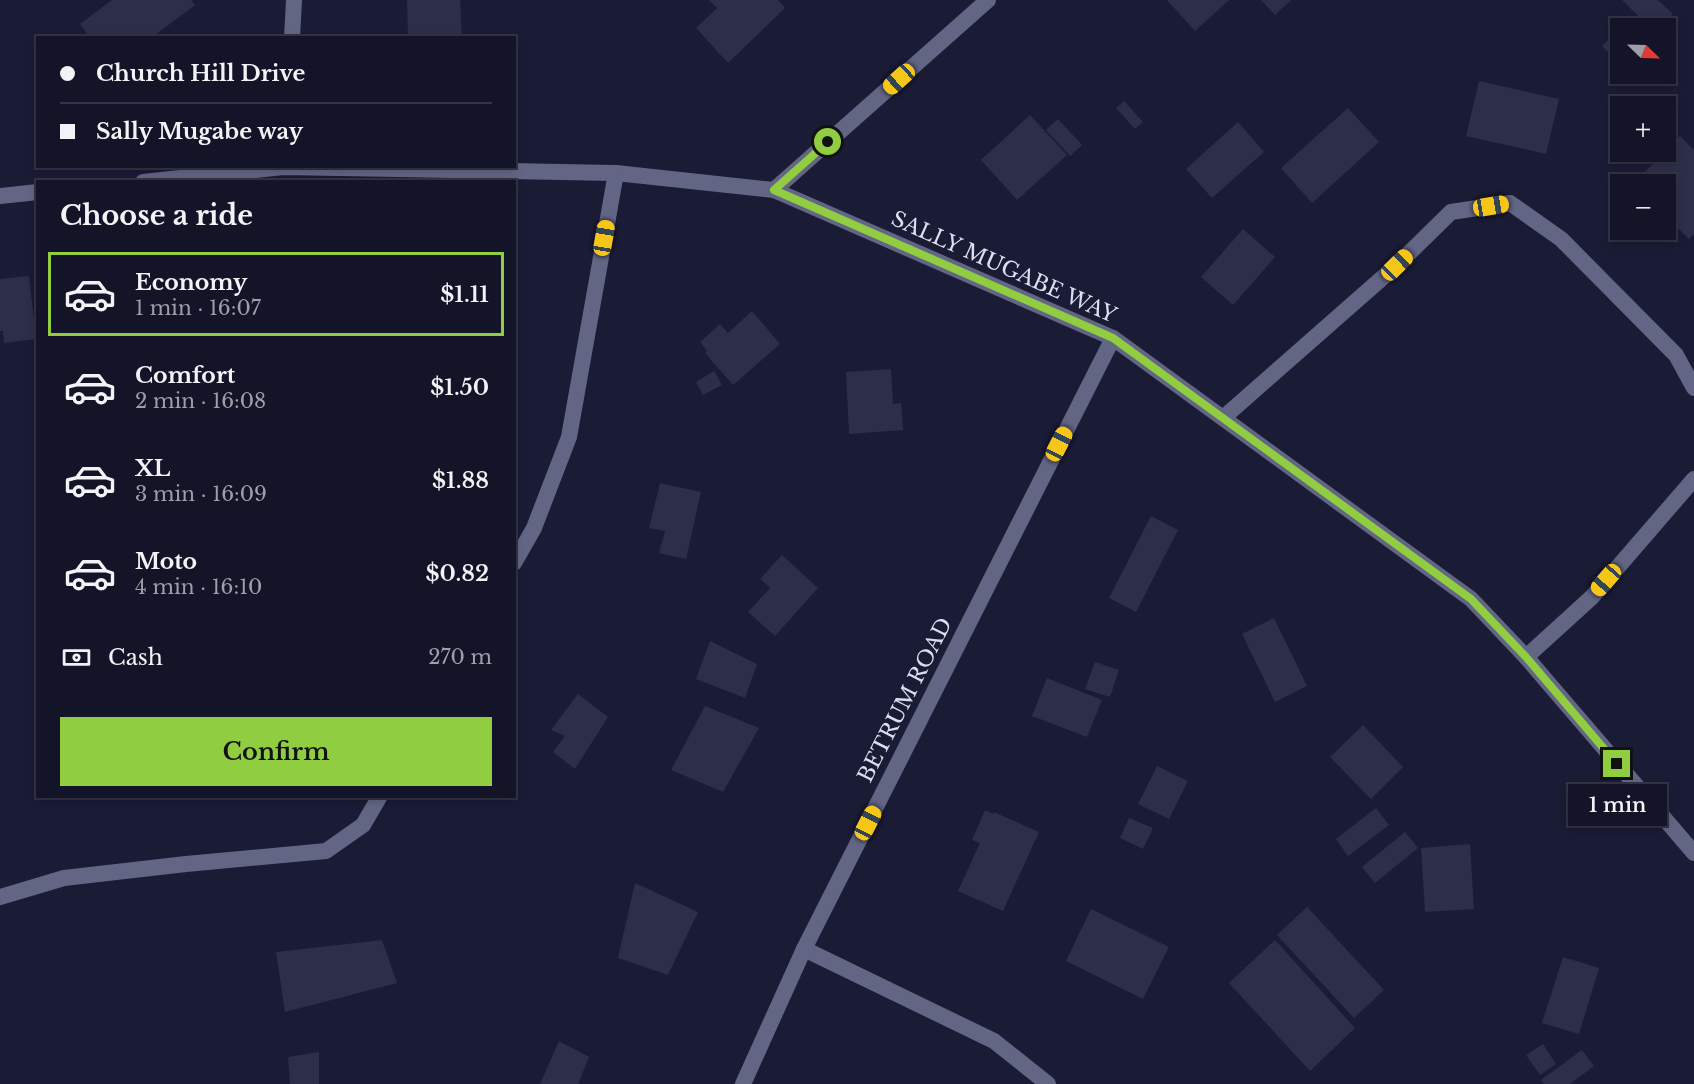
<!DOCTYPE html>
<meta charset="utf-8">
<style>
:root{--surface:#141428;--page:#212134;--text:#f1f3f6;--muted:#9d9ea8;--line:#333345;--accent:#90cd41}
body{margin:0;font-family:"Libre Baskerville",serif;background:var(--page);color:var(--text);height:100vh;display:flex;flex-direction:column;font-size:22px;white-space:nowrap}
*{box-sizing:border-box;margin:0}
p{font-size:20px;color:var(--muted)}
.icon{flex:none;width:33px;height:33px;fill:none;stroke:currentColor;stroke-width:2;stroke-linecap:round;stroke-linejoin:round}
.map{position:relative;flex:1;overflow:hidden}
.drawer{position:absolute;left:36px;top:180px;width:480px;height:618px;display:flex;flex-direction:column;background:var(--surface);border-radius:0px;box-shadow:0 3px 9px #0003,0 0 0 2px var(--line)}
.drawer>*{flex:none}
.banner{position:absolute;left:36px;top:36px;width:480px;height:132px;border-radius:0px;box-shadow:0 3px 9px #0003,0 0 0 2px var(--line);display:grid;align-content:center;height:132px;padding:0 24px;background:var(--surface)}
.needle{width:39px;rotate:113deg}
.buttons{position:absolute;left:1610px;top:18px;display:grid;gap:12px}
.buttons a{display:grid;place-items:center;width:66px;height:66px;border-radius:0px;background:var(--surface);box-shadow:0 3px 9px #0003,0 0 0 2px var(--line);font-size:30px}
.end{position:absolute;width:27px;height:27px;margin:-14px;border:8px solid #90cd41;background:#111;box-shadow:0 0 0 3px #111}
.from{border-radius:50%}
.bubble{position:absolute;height:42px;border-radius:0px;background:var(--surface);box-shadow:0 3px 9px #0003,0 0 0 2px var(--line);font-size:20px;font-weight:600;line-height:42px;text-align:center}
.car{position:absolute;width:18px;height:36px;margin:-18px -9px;border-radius:8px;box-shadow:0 0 4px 2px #0007;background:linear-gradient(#f5c518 24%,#345 0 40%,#f5c518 0 76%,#345 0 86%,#f5c518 0)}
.banner b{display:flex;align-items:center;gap:21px;height:57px;font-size:22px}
.banner b+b{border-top:2px solid var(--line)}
.banner i{width:15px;height:15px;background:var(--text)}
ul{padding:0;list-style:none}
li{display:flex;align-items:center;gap:18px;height:84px;margin:0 12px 9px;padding:0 12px;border:3px solid transparent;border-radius:0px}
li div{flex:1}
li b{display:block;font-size:22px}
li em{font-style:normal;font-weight:600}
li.on{border-color:var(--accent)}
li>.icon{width:54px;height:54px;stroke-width:1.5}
h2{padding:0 24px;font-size:27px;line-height:72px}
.pay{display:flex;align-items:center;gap:15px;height:66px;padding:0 24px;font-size:22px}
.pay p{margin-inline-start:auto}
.action{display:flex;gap:12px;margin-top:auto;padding:12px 24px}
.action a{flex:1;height:69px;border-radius:0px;background:var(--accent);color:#111;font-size:24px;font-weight:600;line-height:69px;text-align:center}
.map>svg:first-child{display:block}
.building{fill:#2d2f4a}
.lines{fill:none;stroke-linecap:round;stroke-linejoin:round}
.minor{stroke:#626584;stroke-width:16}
.route{stroke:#90cd41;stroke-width:8}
.labels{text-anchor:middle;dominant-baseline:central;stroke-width:4.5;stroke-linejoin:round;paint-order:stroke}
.street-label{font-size:21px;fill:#dcdef0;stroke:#1a1b35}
</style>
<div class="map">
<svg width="1694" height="1084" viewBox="0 0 1694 1084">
<rect width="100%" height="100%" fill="#1a1b35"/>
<g class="building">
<path d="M112,0H191L195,5L155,35L156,38H90L80,24Z"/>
<path d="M407,0H460L462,38H408Z"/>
<path d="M709,0H778L785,8L728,63L696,28L717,8Z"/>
<path d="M1167,0H1229L1195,31Z"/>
<path d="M1261,0H1291L1275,15Z"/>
<path d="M1622,0H1658L1673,14L1659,28H1651Z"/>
<path d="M1620,28V64L1602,46Z"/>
<path d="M1630,74H1650L1640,84Z"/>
<path d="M1479,81L1559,99L1546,154L1466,136Z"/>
<path d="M1124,101L1143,122L1135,129L1116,108Z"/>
<path d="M1348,108L1379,142L1312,203L1281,168Z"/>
<path d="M1030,115L1067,155L1017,200L981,160Z"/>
<path d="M1058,119L1082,145L1070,156L1046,130Z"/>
<path d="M1238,122L1264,152L1212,198L1186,169Z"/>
<path d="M1680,136L1694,150V234L1689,239L1665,215V184H1633Z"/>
<path d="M1243,229L1275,257L1233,305L1201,277Z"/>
<path d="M29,276L36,339L4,343L3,331H0V279Z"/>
<path d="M752,311L780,344L733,385L705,353L707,351L700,342L720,324L728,333Z"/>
<path d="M891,369L893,404L901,403L903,430L849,434L846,372Z"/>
<path d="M714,371L722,385L703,395L696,382Z"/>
<path d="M660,483L701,492L686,559L659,553L665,531L649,528Z"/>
<path d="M1151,516L1178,530L1136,612L1109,598Z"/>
<path d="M782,555L818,588L775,636L748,612L770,588L760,579Z"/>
<path d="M1274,618L1307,686L1275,702L1242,634Z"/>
<path d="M710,641L757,664L745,698L696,679Z"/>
<path d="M1095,662L1119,670L1110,697L1085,689Z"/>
<path d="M1047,678L1102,700L1087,737L1032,716Z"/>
<path d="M578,694L608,717L575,769L553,752L565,736L551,730Z"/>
<path d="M705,706L759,728L723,792L671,770Z"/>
<path d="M1363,725L1403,767L1371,799L1330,757Z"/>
<path d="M1157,766L1188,781L1169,819L1138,804Z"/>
<path d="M1376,808L1389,825L1348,856L1336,839Z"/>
<path d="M985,810L993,814L994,812L1039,832L1003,911L958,891L980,843L972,840Z"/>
<path d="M1129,818L1153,828L1143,849L1120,838Z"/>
<path d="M1405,832L1418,848L1375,883L1362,867Z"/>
<path d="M1470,844L1474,909L1425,912L1421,848Z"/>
<path d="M635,883L698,912L668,975L618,958Z"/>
<path d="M1307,907L1384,990L1354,1018L1277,935Z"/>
<path d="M1091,909L1169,947L1143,999L1066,961Z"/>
<path d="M382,940L397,983L285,1012L276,952Z"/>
<path d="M1275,940L1355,1028L1310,1071L1229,983Z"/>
<path d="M1563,957L1599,968L1579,1034L1542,1023Z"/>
<path d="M559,1041L589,1057L578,1084H540Z"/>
<path d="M1543,1044L1556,1064L1540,1075L1526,1055Z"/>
<path d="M1582,1050L1594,1066L1570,1084H1544L1541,1080Z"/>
<path d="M319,1052V1084H290L288,1057Z"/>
</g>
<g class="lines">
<g class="minor">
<path d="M292,38L294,0"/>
<path d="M143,182L283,167L616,173L774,190L1113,338L1471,599L1526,657L1694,853"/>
<path d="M774,190L988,0"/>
<path d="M0,196L38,192"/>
<path d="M1223,418L1397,265L1451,212L1510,203L1561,239L1676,355L1694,388"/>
<path d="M514,563L534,528L569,437L616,173"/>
<path d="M1526,657L1592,597L1694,479"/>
<path d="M0,897L64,878L186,864L326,851L363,825L380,796"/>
<path d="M804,949L994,1041L1048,1084"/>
<path d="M743,1084L804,949L1113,338"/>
</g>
</g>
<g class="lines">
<path class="route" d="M828,142L774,190L1113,338L1471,599L1526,657L1617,764"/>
</g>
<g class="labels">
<g class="street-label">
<text transform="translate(1004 267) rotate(24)">SALLY MUGABE WAY</text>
<text transform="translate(905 700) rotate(-63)">BETRUM ROAD</text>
</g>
</g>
</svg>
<div class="buttons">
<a><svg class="needle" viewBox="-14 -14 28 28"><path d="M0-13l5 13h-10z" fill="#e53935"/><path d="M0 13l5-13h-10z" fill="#9d9ea8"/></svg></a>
<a>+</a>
<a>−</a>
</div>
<i class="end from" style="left:828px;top:142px"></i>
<i class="end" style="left:1617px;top:764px"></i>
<div class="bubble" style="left:1568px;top:784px;width:99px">1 min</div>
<i class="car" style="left:899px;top:79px;rotate:228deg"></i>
<i class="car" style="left:1491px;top:206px;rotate:81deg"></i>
<i class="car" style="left:604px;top:238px;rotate:10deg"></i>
<i class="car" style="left:1397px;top:265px;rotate:46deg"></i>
<i class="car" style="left:1059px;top:444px;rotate:27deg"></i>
<i class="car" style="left:1606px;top:580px;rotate:221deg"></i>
<i class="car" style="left:868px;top:823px;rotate:27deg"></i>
<div class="banner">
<b><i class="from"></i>Church Hill Drive</b>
<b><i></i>Sally Mugabe way</b>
</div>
<section class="drawer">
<h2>Choose a ride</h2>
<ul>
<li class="on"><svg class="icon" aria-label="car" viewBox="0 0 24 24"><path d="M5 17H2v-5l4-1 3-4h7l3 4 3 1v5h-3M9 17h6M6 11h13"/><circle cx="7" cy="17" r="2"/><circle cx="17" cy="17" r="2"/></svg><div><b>Economy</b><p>1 min · 16:07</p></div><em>$1.11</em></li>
<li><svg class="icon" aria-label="car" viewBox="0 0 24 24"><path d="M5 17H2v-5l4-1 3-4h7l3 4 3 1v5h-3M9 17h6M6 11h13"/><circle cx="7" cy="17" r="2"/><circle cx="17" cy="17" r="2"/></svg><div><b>Comfort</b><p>2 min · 16:08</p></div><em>$1.50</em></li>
<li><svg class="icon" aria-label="car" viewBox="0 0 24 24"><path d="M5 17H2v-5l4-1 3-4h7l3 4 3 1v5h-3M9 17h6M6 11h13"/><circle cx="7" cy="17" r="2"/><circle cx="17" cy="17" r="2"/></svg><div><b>XL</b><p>3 min · 16:09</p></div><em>$1.88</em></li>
<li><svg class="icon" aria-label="car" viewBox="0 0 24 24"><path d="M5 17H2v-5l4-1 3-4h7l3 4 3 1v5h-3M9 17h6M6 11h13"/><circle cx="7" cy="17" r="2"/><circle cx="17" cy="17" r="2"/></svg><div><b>Moto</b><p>4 min · 16:10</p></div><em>$0.82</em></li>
</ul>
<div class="pay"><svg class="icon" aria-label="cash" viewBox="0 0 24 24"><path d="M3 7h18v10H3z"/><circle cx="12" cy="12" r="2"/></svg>Cash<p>270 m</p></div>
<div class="action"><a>Confirm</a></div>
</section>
</div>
